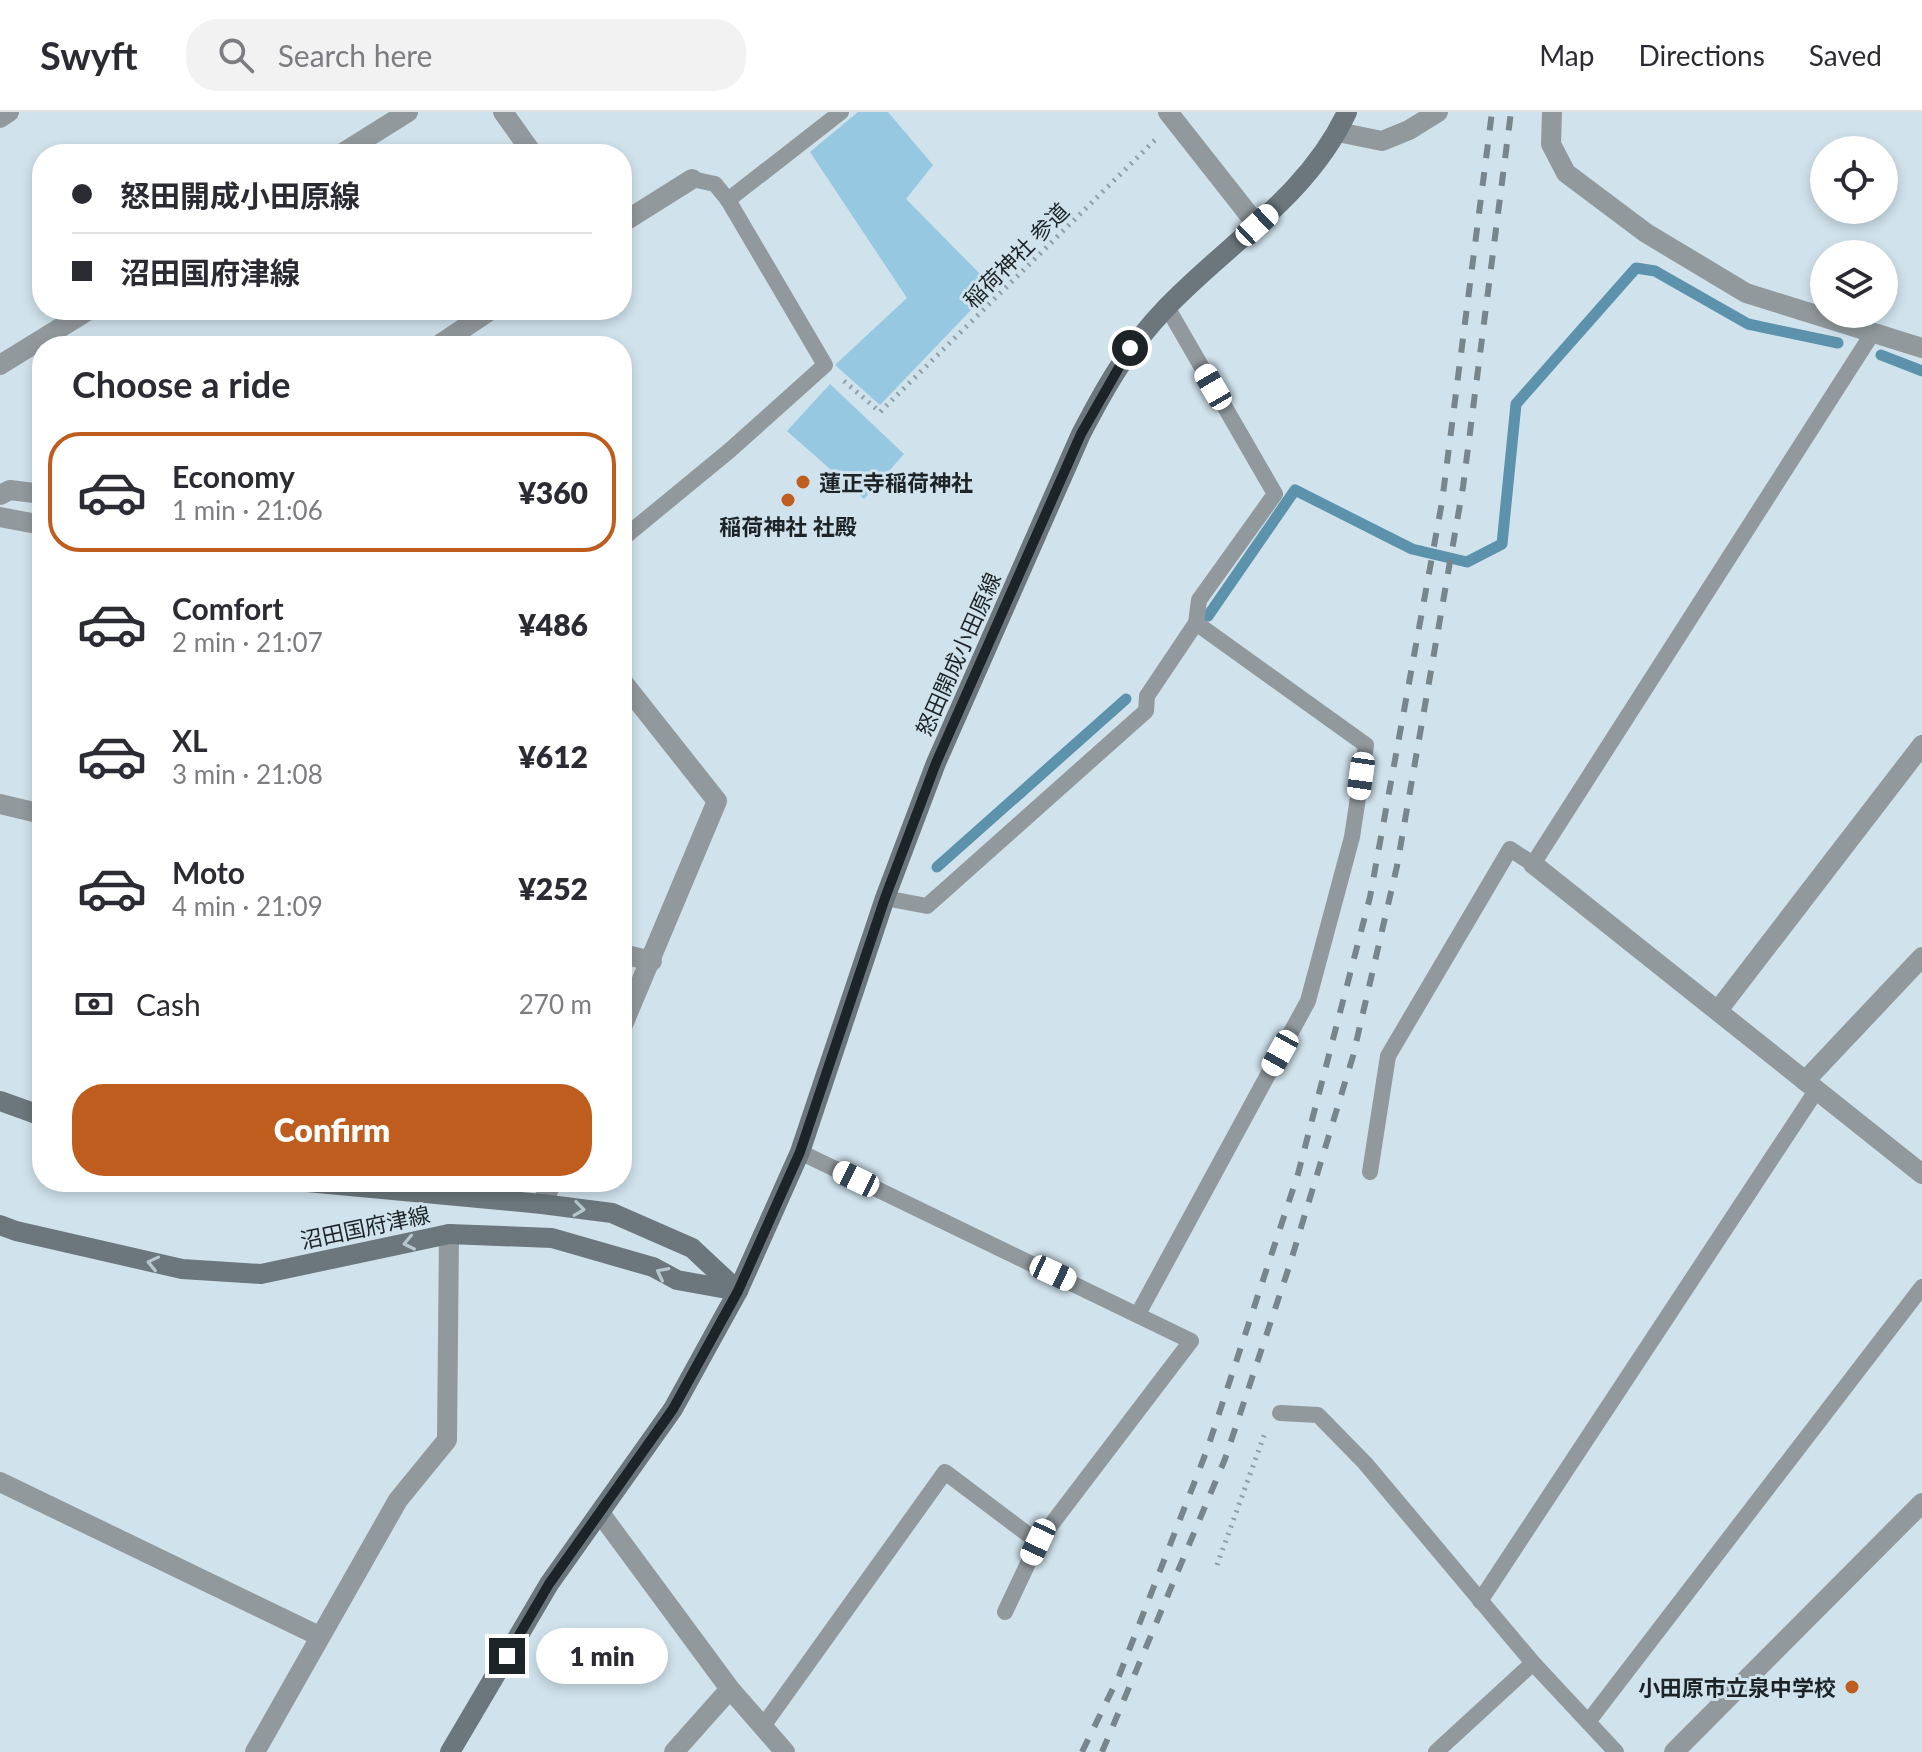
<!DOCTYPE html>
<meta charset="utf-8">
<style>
:root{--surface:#fff;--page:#f2f2f3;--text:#2b2b33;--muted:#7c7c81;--line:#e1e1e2;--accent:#be5d1d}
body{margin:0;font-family:Lato,"Noto Sans JP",sans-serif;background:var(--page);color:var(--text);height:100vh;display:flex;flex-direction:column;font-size:30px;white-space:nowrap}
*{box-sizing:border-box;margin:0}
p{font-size:26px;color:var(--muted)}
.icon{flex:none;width:44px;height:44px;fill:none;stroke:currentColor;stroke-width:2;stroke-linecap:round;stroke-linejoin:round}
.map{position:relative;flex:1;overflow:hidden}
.side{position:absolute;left:32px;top:224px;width:600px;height:856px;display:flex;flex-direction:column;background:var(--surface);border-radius:32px;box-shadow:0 4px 12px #0003}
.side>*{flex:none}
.top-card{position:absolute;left:32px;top:32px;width:600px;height:176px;border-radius:32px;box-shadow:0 4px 12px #0003;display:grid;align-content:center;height:176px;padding:0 40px;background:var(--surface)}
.tools{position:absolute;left:1810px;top:24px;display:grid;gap:16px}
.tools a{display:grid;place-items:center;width:88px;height:88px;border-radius:50%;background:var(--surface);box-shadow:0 4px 12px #0003;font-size:40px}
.end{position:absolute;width:36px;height:36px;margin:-18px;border:10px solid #1d2427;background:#fff;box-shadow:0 0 0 4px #fff}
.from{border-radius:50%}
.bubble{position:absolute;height:56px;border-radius:28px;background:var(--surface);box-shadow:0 4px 12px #0003;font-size:26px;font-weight:800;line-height:56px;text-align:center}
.car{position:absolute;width:24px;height:48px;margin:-24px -12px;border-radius:10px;box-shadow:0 0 6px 2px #0007;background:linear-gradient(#fff 24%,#345 0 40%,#fff 0 76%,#345 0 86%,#fff 0)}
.top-card b{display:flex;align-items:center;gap:28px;height:76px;font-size:30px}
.top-card b+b{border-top:2px solid var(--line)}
.top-card i{width:20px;height:20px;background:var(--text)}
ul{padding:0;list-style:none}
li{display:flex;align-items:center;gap:24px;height:120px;margin:0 16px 12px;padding:0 24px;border:4px solid transparent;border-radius:32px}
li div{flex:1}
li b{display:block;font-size:30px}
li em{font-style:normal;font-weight:800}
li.current{border-color:var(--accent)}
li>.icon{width:72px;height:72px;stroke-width:1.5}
h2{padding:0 40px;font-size:36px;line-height:96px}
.pay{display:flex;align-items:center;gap:20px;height:88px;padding:0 40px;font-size:30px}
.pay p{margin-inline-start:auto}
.button{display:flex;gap:16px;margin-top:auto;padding:16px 40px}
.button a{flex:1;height:92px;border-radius:32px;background:var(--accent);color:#fff;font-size:32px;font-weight:800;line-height:92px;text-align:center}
header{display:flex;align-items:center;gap:48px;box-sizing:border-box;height:112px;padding:0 40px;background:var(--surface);border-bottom:2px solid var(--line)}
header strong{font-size:38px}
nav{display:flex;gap:44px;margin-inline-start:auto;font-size:28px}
.search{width:560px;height:72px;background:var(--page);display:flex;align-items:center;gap:20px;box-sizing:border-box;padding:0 28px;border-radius:32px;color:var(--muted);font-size:30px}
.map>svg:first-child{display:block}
.green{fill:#96c8e1}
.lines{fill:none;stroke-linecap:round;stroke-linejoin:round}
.stream{stroke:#5c92ac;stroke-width:11}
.path{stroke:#909ea5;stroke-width:5;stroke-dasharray:2 6;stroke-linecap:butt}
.service{stroke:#91999d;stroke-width:16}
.minor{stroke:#91999d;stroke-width:20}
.tertiary{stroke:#91999d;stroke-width:20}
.secondary{stroke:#6b777c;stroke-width:20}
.rail{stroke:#78858b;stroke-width:6;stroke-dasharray:14 14;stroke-linecap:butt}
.oneway{stroke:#b7c7d0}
.route{stroke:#1d2427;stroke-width:10}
.poi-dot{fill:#be5d1d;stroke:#d0e2ec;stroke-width:3}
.labels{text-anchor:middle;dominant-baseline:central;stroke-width:6;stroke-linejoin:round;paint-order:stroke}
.street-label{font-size:22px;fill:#1d2427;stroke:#d0e2ec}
.poi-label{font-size:22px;font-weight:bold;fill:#1d2427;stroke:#d0e2ec;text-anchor:start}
</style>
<header>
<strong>Swyft</strong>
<div class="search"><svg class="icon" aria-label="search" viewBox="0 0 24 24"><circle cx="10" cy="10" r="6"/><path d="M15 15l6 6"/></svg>Search here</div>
<nav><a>Map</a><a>Directions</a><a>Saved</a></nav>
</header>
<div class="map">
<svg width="1922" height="1640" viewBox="0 0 1922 1640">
<rect width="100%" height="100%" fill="#d0e2ec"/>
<g class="green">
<path d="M858,0H888L933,53L906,87L993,175L880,293L835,253L907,186L810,40Z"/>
<path d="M830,272L904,342L864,387L787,319Z"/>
</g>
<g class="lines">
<g class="stream">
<path d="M1881,243L1922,259"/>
<path d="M1208,504L1295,378L1412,437L1467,450L1502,432L1516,292L1636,156L1655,159L1748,212L1838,231"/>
<path d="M937,755L1126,587"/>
</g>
<g class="path">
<path d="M844,269L880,300L1157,26"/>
<path d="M1217,1453L1265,1321"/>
</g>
<g class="service">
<path d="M728,88L841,0"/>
<path d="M622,427L729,339L825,253L728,88L715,72L692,67"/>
<path d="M885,786L927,794L1146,599L1147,584L1196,511L1199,488L1275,382L1167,195"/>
<path d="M800,1040L1191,1229L1038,1430L1005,1500"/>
<path d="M1370,1060L1388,944L1510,737L1533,752L1872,222"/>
<path d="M1138,1202L1308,889L1352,725L1366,633L1196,511"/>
<path d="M1280,1301L1318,1303L1365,1351L1533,1551L1616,1640"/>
<path d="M1480,1489L1816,979"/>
<path d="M1588,1610L1922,1175"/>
<path d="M763,1614L945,1360L1038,1430"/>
<path d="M1436,1640L1533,1551"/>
</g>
<g class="minor">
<path d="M503,0L533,42"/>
<path d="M1168,0L1257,113"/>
<path d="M1552,0L1551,32L1566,61L1646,121L1746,181L1922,236"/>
<path d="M0,6L9,0"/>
<path d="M1338,20L1382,29L1409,18L1438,0"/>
<path d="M341,42L408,0"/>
<path d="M622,111L692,67"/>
<path d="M437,234L491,198"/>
<path d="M0,253L89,198"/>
<path d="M0,383L10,378L42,382"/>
<path d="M0,405L42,413"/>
<path d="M622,569L717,689L622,915"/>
<path d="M0,692L42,702"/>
<path d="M1533,752L1922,1062"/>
<path d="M622,842L652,849"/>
<path d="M1719,897L1922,633"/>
<path d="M1805,969L1922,845"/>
<path d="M542,1092L552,1070"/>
<path d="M0,1370L319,1524"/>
<path d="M600,1401L730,1577L785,1640"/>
<path d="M255,1640L398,1388L447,1328L449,1122"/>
<path d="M674,1640L730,1577"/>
</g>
<path class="tertiary" d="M1674,1640L1922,1391"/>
<g class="secondary">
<path d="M0,989L42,1004"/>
<path d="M307,1070L542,1092L612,1101L692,1136L738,1179"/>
<path d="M0,1113L16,1119L182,1157L261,1162L449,1122L552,1126L653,1155L677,1168L738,1179"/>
<path d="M450,1640L549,1472L673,1297L738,1179L800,1040L885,786L936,651L1081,322C1107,272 1127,237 1166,196C1228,131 1308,84 1347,0"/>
</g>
<g class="rail">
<path d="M1082,1640L1119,1564L1207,1338L1298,1062L1370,785L1442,390L1492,0"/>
<path d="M1102,1640L1225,1347L1289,1155L1353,944L1397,754L1463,375L1511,0"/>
</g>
</g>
<defs><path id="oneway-chevron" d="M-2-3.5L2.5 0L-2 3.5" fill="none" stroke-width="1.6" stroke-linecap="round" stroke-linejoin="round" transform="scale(2)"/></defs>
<g class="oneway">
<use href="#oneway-chevron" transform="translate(579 1097) rotate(8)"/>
<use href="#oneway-chevron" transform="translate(409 1131) rotate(168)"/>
<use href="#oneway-chevron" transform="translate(153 1151) rotate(-167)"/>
<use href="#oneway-chevron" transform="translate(662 1161) rotate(-153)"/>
</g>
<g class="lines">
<path class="route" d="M507,1544L549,1472L673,1297L738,1179L800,1040L885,786L936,651L1081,322L1130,236"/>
</g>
<g class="poi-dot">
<circle cx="803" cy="370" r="8"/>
<circle cx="788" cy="388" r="8"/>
<circle cx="1852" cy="1575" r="8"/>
</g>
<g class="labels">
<g class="street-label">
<text transform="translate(1016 143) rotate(-45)">稲荷神社 参道</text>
<text transform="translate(958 542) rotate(-66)">怒田開成小田原線</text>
<text transform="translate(365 1115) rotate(-12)">沼田国府津線</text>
</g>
<g class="poi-label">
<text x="819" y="370">蓮正寺稲荷神社</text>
<text x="788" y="414" text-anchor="middle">稲荷神社 社殿</text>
<text x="1836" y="1575" text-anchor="end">小田原市立泉中学校</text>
</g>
</g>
</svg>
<div class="tools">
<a><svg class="icon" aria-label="locate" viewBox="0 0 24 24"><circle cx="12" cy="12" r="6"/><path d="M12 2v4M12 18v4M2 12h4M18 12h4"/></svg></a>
<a><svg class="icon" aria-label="layers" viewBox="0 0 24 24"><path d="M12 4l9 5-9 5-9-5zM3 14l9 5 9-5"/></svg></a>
</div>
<i class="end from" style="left:1130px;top:236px"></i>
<i class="end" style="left:507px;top:1544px"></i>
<div class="bubble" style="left:536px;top:1516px;width:132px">1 min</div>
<i class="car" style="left:1257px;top:113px;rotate:47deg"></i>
<i class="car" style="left:1213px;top:275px;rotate:330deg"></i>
<i class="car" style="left:1361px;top:664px;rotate:188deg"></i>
<i class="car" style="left:1280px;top:941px;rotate:209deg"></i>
<i class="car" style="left:856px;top:1067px;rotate:296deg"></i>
<i class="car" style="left:1053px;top:1161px;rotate:115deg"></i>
<i class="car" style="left:1038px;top:1430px;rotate:205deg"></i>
<div class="top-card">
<b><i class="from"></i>怒田開成小田原線</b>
<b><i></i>沼田国府津線</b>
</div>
<section class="side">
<h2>Choose a ride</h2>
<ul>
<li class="current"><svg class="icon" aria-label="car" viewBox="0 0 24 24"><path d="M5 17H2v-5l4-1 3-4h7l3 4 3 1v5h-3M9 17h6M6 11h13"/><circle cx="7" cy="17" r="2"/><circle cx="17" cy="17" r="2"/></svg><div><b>Economy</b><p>1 min · 21:06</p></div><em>¥360</em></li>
<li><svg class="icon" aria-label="car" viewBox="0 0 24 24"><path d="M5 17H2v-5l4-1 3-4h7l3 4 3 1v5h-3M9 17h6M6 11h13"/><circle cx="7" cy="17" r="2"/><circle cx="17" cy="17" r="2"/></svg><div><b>Comfort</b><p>2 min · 21:07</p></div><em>¥486</em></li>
<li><svg class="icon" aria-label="car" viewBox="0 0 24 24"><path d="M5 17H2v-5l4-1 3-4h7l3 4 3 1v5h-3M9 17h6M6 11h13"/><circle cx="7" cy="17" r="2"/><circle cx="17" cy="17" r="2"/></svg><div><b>XL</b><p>3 min · 21:08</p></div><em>¥612</em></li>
<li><svg class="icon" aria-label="car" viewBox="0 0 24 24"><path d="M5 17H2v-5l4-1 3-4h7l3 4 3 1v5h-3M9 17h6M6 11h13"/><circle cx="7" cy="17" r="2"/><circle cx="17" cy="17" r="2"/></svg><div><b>Moto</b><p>4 min · 21:09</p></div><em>¥252</em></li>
</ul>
<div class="pay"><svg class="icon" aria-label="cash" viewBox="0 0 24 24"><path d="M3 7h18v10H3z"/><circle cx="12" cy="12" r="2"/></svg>Cash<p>270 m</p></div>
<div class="button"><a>Confirm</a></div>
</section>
</div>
